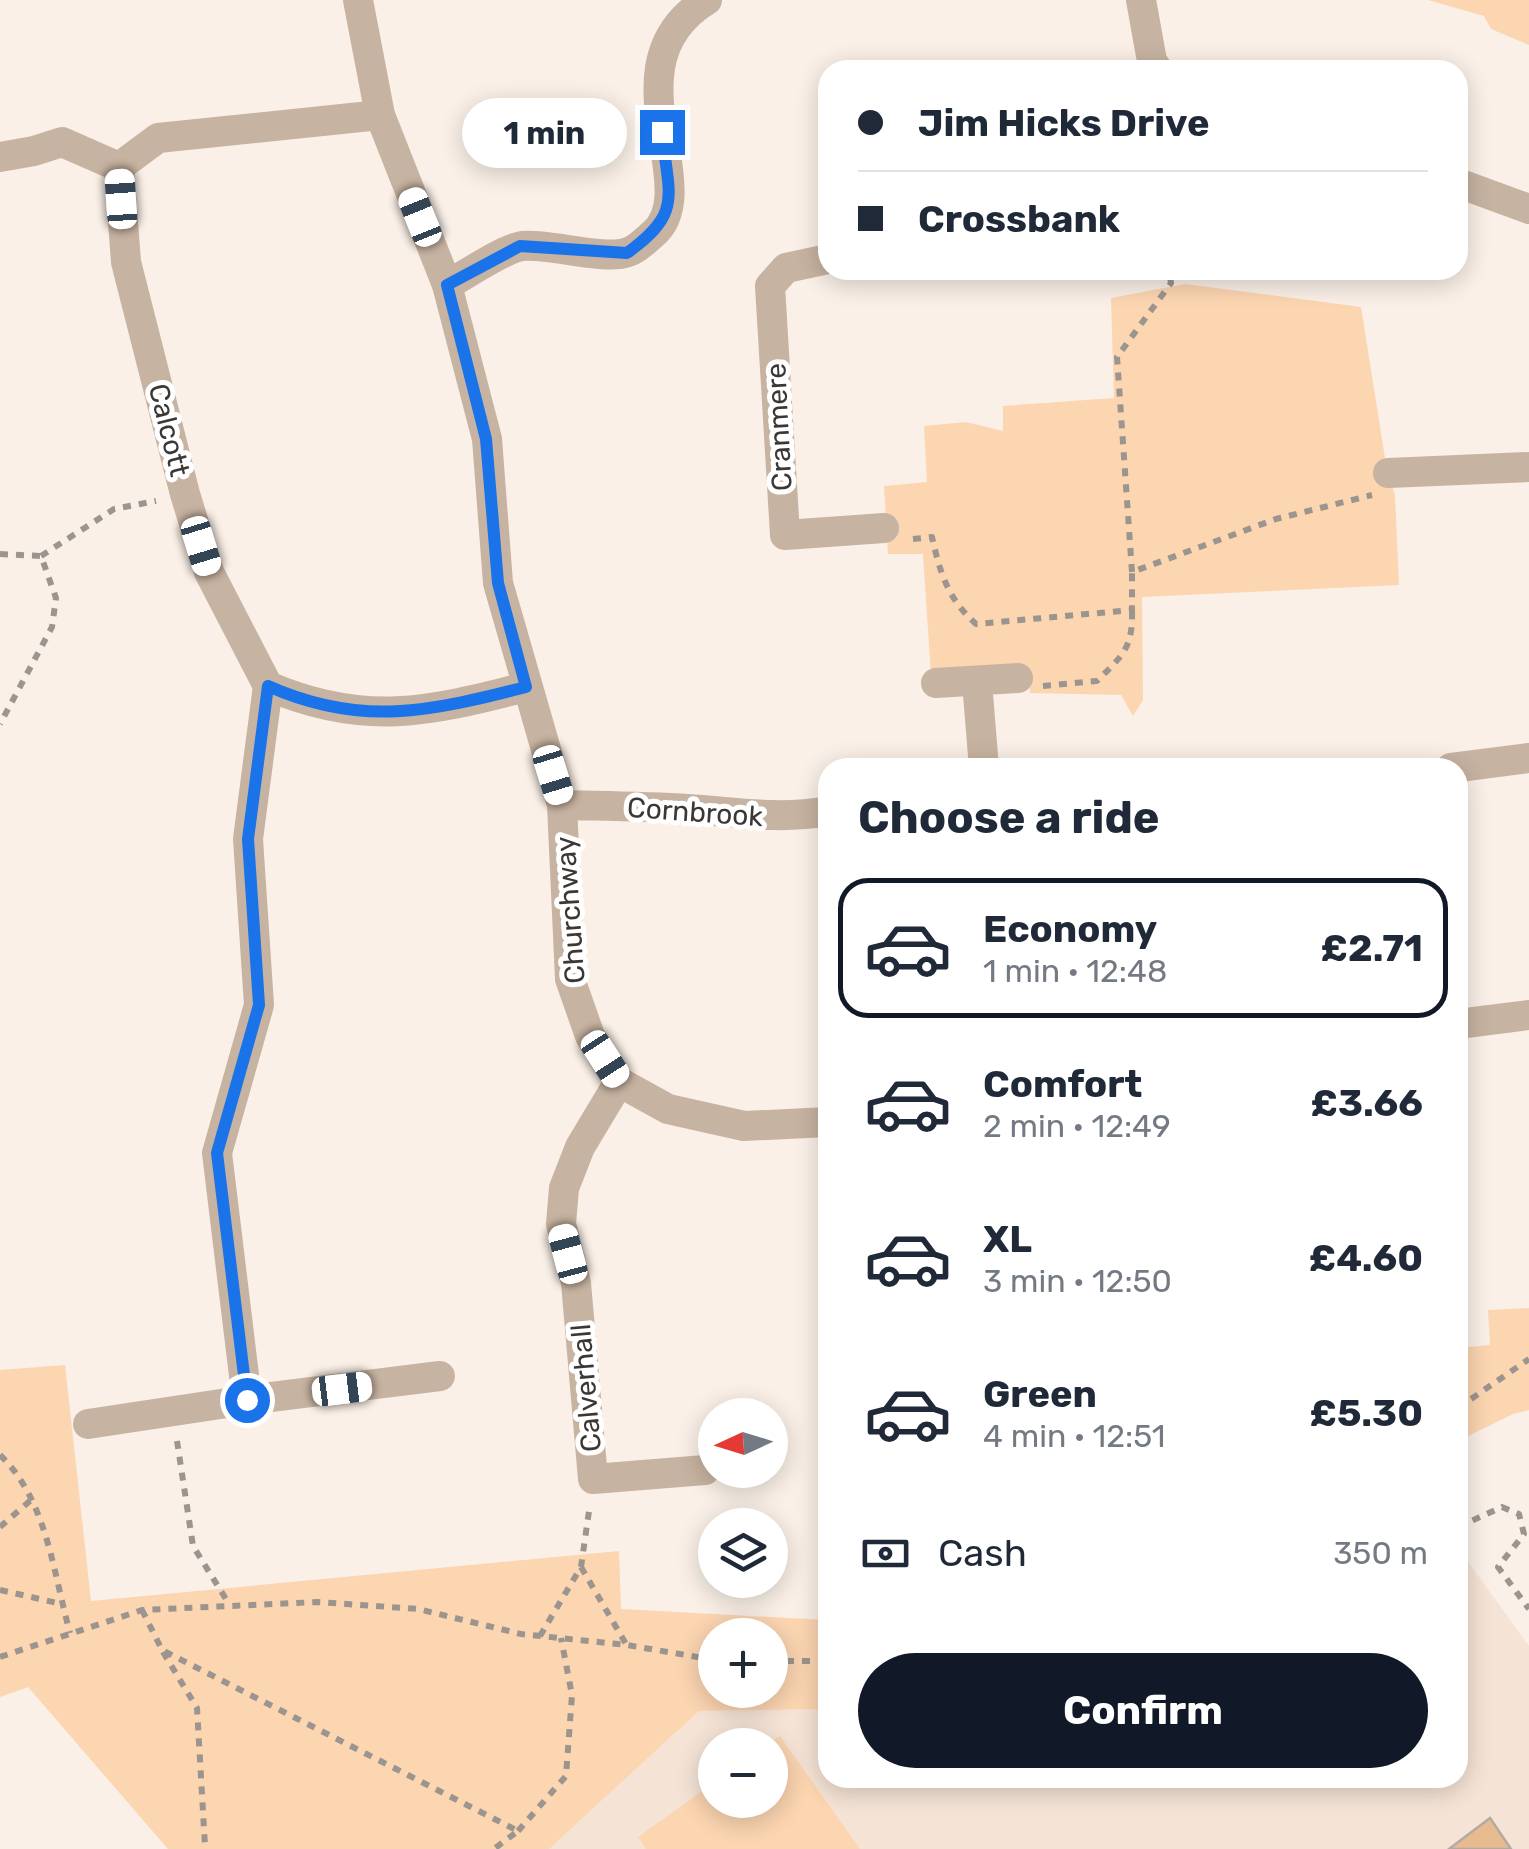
<!DOCTYPE html>
<meta charset="utf-8">
<style>
:root{--surface:#fff;--page:#f6f6f7;--text:#1f2937;--muted:#747a83;--line:#e0e1e3;--accent:#111827}
body{margin:0;font-family:Rubik,sans-serif;background:var(--page);color:var(--text);height:100vh;display:flex;flex-direction:column;font-size:38px;white-space:nowrap}
*{box-sizing:border-box;margin:0}
p{font-size:32px;color:var(--muted)}
.icon{flex:none;width:55px;height:55px;fill:none;stroke:currentColor;stroke-width:2;stroke-linecap:round;stroke-linejoin:round}
.map{position:relative;flex:1;overflow:hidden}
.details{position:absolute;left:818px;top:758px;width:650px;height:1030px;display:flex;flex-direction:column;background:var(--surface);border-radius:30px;box-shadow:0 5px 25px #0003}
.details>*{flex:none}
.guide{position:absolute;left:818px;top:60px;width:650px;height:220px;border-radius:30px;box-shadow:0 5px 25px #0003;display:grid;align-content:center;height:220px;padding:0 40px;background:var(--surface)}
.needle{width:65px;rotate:266deg}
.fabs{position:absolute;left:698px;top:1398px;display:grid;gap:20px}
.fabs a{display:grid;place-items:center;width:90px;height:90px;border-radius:50%;background:var(--surface);box-shadow:0 5px 25px #0003;font-size:50px}
.end{position:absolute;width:45px;height:45px;margin:-22px;border:12px solid #1a73e8;background:#fff;box-shadow:0 0 0 5px #fff}
.from{border-radius:50%}
.bubble{position:absolute;height:70px;border-radius:35px;background:var(--surface);box-shadow:0 5px 25px #0003;font-size:32px;font-weight:700;line-height:70px;text-align:center}
.car{position:absolute;width:30px;height:60px;margin:-30px -15px;border-radius:12px;box-shadow:0 0 8px 2px #0007;background:linear-gradient(#fff 24%,#345 0 40%,#fff 0 76%,#345 0 86%,#fff 0)}
.guide b{display:flex;align-items:center;gap:35px;height:95px;font-size:38px}
.guide b+b{border-top:2px solid var(--line)}
.guide i{width:25px;height:25px;background:var(--text)}
ul{padding:0;list-style:none}
li{display:flex;align-items:center;gap:30px;height:140px;margin:0 20px 15px;padding:0 20px;border:5px solid transparent;border-radius:30px}
li div{flex:1}
li b{display:block;font-size:38px}
li em{font-style:normal;font-weight:700}
li.on{border-color:var(--accent)}
li>.icon{width:90px;height:90px;stroke-width:1.5}
h2{padding:0 40px;font-size:45px;line-height:120px}
.pay{display:flex;align-items:center;gap:25px;height:110px;padding:0 40px;font-size:38px}
.pay p{margin-inline-start:auto}
.action{display:flex;gap:20px;margin-top:auto;padding:20px 40px}
.action a{flex:1;height:115px;border-radius:60px;background:var(--accent);color:#fff;font-size:40px;font-weight:700;line-height:115px;text-align:center}
.map>svg:first-child{display:block}
.built{fill:#f5e4d6;fill-rule:evenodd}
.green{fill:#fcd5b1;fill-rule:evenodd}
.building{fill:#e7ba90;stroke:#b3aaa1;stroke-width:2.5}
.lines{fill:none;stroke-linecap:round;stroke-linejoin:round}
.path{stroke:#9c958f;stroke-width:6;stroke-dasharray:8 8;stroke-linecap:butt}
.minor{stroke:#c7b3a1;stroke-width:30}
.route{stroke:#1a73e8;stroke-width:12}
.labels{text-anchor:middle;dominant-baseline:central;stroke-width:10;stroke-linejoin:round;paint-order:stroke}
.street-label{font-size:28px;fill:#3b3734;stroke:#fff}
</style>
<div class="map">
<svg width="1529" height="1849" viewBox="0 0 1529 1849">
<rect width="100%" height="100%" fill="#faf0e7"/>
<path class="built" d="M1458,1548L1529,1646V1849H549L699,1711L827,1709L828,1778H1458ZM715,1745H770V1800H715Z"/>
<g class="green">
<path d="M1428,0H1529V45L1491,29L1484,16Z"/>
<path d="M1185,284L1361,307L1385,458L1395,496L1399,585L1142,597L1143,700L1133,716L1121,695L1030,693L1029,672L931,675L923,554H888L884,486L927,482L924,426L966,422L1003,431V406L1114,398L1111,298Z"/>
<path d="M1529,1308V1410L1513,1414L1458,1441V1348L1490,1345L1488,1310Z"/>
<path d="M65,1365L91,1601L619,1551L621,1609L827,1620V1709L699,1711L549,1849H168L28,1687L0,1697V1370ZM770,1635V1690H715V1635Z"/>
<path d="M780,1736L860,1849H646L638,1837L715,1782V1800H770L767,1745Z"/>
</g>
<path class="building" d="M1490,1818L1511,1849H1449Z"/>
<g class="lines">
<g class="path">
<path d="M913,539L932,537C940,573 948,599 976,624L1132,610V572L1276,519L1372,495"/>
<path d="M0,554L41,556L56,598L52,627L0,724"/>
<path d="M41,556L114,509L156,501"/>
<path d="M1132,572L1117,357L1171,283L1169,270"/>
<path d="M1043,686L1097,681C1123,655 1133,648 1132,610"/>
<path d="M1458,1408L1529,1359"/>
<path d="M177,1441L193,1546L229,1604"/>
<path d="M0,1455C47,1500 53,1572 70,1633"/>
<path d="M0,1527L32,1499"/>
<path d="M1458,1527L1502,1507L1519,1514L1524,1534L1498,1567L1529,1609"/>
<path d="M581,1567L626,1644"/>
<path d="M0,1590L62,1604"/>
<path d="M142,1610L162,1650L518,1831L494,1849"/>
<path d="M540,1636L581,1567L590,1504"/>
<path d="M163,1652L197,1708L205,1846L202,1849"/>
<path d="M0,1657L142,1610L318,1602L418,1609L521,1634L627,1645L715,1660"/>
<path d="M770,1661H828"/>
<path d="M518,1831L566,1776L572,1695L561,1638"/>
</g>
<g class="minor">
<path d="M358,0L380,115L447,285L487,439L498,583L562,805L570,979L590,1036L619,1082L668,1109L744,1126L828,1122"/>
<path d="M1141,0L1152,61L1158,70"/>
<path d="M380,115L158,138L119,167L126,262L185,494L209,572L268,686C364,727 429,712 526,687"/>
<path d="M0,157L34,151L62,142L119,167"/>
<path d="M1458,183L1529,209"/>
<path d="M828,259L786,268L770,286L785,535L884,528"/>
<path d="M447,285C466,275 503,249 522,246C549,243 605,261 628,252C636,250 646,240 653,234C707,188 603,64 707,0"/>
<path d="M1388,473L1529,467"/>
<path d="M977,682L984,768"/>
<path d="M936,683L1018,678"/>
<path d="M1451,768L1529,758"/>
<path d="M562,805C604,806 646,806 688,809C736,812 779,820 828,811"/>
<path d="M1458,1024L1529,1015"/>
<path d="M619,1082L580,1147L564,1188L561,1224L576,1283L593,1479L705,1470"/>
<path d="M247,1400L440,1376"/>
<path d="M88,1424L247,1400L217,1153L259,1005L248,839L268,686"/>
</g>
</g>
<g class="lines">
<path class="route" d="M247,1400L217,1153L259,1005L248,839L268,686C362,728 431,711 526,687L498,583L486,439L447,285L520,246L627,253C684,212 668,196 662,132"/>
</g>
<g class="labels">
<g class="street-label">
<text transform="translate(779 427) rotate(-93)">Cranmere</text>
<text transform="translate(169 430) rotate(76)">Calcott</text>
<text transform="translate(695 812) rotate(4)">Cornbrook</text>
<text transform="translate(570 910) rotate(-94)">Churchway</text>
<text transform="translate(586 1388) rotate(-95)">Calverhall</text>
</g>
</g>
</svg>
<div class="fabs">
<a><svg class="needle" viewBox="-14 -14 28 28"><path d="M0-13l5 13h-10z" fill="#e53935"/><path d="M0 13l5-13h-10z" fill="#747a83"/></svg></a>
<a><svg class="icon" aria-label="layers" viewBox="0 0 24 24"><path d="M12 4l9 5-9 5-9-5zM3 14l9 5 9-5"/></svg></a>
<a>+</a>
<a>−</a>
</div>
<i class="end from" style="left:247px;top:1400px"></i>
<i class="end" style="left:662px;top:132px"></i>
<div class="bubble" style="left:462px;top:98px;width:165px">1 min</div>
<i class="car" style="left:121px;top:199px;rotate:356deg"></i>
<i class="car" style="left:420px;top:217px;rotate:338deg"></i>
<i class="car" style="left:201px;top:546px;rotate:163deg"></i>
<i class="car" style="left:553px;top:775px;rotate:163deg"></i>
<i class="car" style="left:605px;top:1059px;rotate:147deg"></i>
<i class="car" style="left:568px;top:1254px;rotate:345deg"></i>
<i class="car" style="left:342px;top:1389px;rotate:83deg"></i>
<div class="guide">
<b><i class="from"></i>Jim Hicks Drive</b>
<b><i></i>Crossbank</b>
</div>
<section class="details">
<h2>Choose a ride</h2>
<ul>
<li class="on"><svg class="icon" aria-label="car" viewBox="0 0 24 24"><path d="M5 17H2v-5l4-1 3-4h7l3 4 3 1v5h-3M9 17h6M6 11h13"/><circle cx="7" cy="17" r="2"/><circle cx="17" cy="17" r="2"/></svg><div><b>Economy</b><p>1 min · 12:48</p></div><em>£2.71</em></li>
<li><svg class="icon" aria-label="car" viewBox="0 0 24 24"><path d="M5 17H2v-5l4-1 3-4h7l3 4 3 1v5h-3M9 17h6M6 11h13"/><circle cx="7" cy="17" r="2"/><circle cx="17" cy="17" r="2"/></svg><div><b>Comfort</b><p>2 min · 12:49</p></div><em>£3.66</em></li>
<li><svg class="icon" aria-label="car" viewBox="0 0 24 24"><path d="M5 17H2v-5l4-1 3-4h7l3 4 3 1v5h-3M9 17h6M6 11h13"/><circle cx="7" cy="17" r="2"/><circle cx="17" cy="17" r="2"/></svg><div><b>XL</b><p>3 min · 12:50</p></div><em>£4.60</em></li>
<li><svg class="icon" aria-label="car" viewBox="0 0 24 24"><path d="M5 17H2v-5l4-1 3-4h7l3 4 3 1v5h-3M9 17h6M6 11h13"/><circle cx="7" cy="17" r="2"/><circle cx="17" cy="17" r="2"/></svg><div><b>Green</b><p>4 min · 12:51</p></div><em>£5.30</em></li>
</ul>
<div class="pay"><svg class="icon" aria-label="cash" viewBox="0 0 24 24"><path d="M3 7h18v10H3z"/><circle cx="12" cy="12" r="2"/></svg>Cash<p>350 m</p></div>
<div class="action"><a>Confirm</a></div>
</section>
</div>
